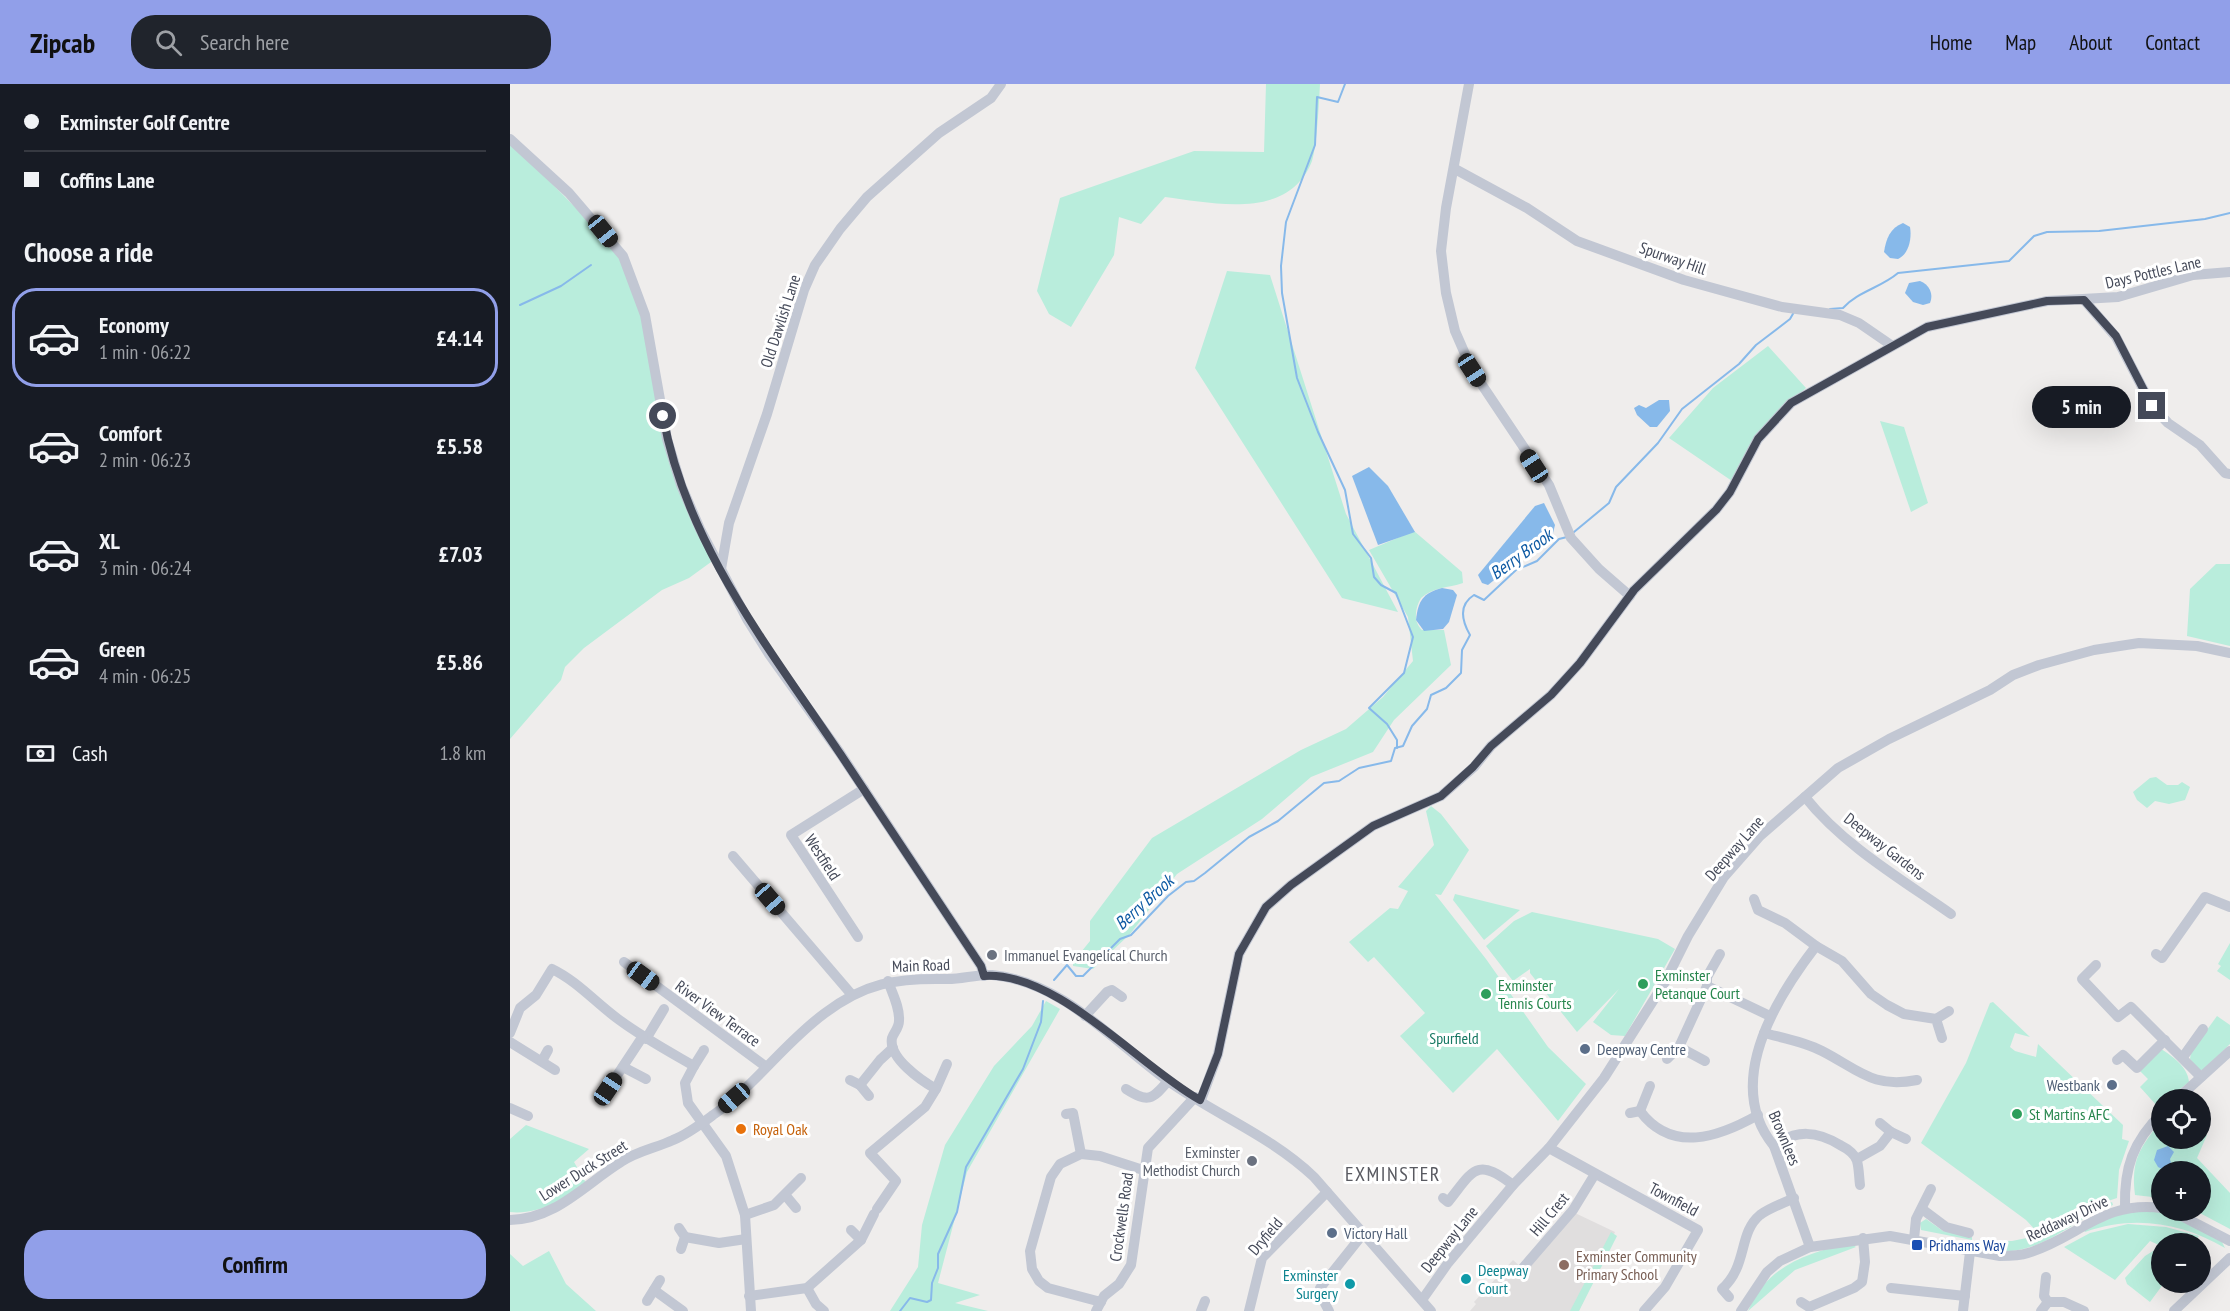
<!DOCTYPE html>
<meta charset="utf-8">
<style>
:root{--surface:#171b24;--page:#20242c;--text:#f1f3f6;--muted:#9ea1a6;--line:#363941;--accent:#919fe9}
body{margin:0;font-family:"PT Sans Narrow",sans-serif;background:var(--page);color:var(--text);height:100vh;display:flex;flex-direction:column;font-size:22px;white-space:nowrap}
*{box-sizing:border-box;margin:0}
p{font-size:20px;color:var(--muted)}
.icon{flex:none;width:33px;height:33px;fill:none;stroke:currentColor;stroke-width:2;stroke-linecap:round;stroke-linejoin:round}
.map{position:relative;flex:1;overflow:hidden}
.drawer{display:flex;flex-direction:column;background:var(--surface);width:510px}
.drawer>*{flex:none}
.guide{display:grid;align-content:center;height:132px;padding:0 24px;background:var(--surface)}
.fabs{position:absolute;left:1641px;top:1005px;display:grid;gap:12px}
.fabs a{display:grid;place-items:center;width:60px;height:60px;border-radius:50%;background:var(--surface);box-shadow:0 6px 24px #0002;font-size:30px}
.end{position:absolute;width:27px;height:27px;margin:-14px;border:8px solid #454a59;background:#fff;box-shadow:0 0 0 3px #fff}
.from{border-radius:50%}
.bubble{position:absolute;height:42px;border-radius:21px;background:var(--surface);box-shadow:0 6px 24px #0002;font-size:20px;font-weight:700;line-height:42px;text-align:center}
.car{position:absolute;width:18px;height:36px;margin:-18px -9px;border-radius:8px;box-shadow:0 0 4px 2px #0007;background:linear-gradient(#222 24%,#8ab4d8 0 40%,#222 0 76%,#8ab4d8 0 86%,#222 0)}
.guide b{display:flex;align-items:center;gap:21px;height:57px;font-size:22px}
.guide b+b{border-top:2px solid var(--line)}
.guide i{width:15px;height:15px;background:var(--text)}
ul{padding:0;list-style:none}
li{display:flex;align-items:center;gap:18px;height:99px;margin:0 12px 9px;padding:0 12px;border:3px solid transparent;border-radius:24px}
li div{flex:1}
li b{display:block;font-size:22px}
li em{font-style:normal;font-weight:700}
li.selected{border-color:var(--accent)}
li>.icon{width:54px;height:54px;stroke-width:1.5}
h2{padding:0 24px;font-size:27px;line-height:72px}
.pay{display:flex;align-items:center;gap:15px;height:66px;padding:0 24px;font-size:22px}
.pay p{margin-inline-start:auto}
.button{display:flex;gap:12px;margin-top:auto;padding:12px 24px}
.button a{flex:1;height:69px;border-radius:24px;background:var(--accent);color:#111;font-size:24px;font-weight:700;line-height:69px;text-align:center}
header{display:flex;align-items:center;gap:36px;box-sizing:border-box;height:84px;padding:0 30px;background:var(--accent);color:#111}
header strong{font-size:28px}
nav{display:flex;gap:33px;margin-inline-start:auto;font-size:21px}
.search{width:420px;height:54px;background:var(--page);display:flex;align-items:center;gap:15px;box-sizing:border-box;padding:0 21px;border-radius:24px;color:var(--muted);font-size:22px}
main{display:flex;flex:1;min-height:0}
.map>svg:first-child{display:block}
.education{fill:#e0dede}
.green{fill:#b9eddc}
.water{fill:#87b9ea}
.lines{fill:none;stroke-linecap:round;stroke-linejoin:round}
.stream{stroke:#87b9ea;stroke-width:2}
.minor{stroke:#c2c7d3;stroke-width:10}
.route{stroke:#454a59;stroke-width:8}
.worship-dot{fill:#6b7280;stroke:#fff;stroke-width:2}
.leisure-dot{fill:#2e9e5b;stroke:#fff;stroke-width:2}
.service-dot{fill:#5c6f8a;stroke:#fff;stroke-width:2}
.food-dot{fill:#e8710a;stroke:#fff;stroke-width:2}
.transit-dot{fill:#1a4fb4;stroke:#fff;stroke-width:2}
.education-dot{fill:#8d6e63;stroke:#fff;stroke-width:2}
.culture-dot{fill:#0f9aa8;stroke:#fff;stroke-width:2}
.labels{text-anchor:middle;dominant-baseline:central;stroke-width:6;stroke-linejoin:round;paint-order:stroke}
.street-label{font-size:16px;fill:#454a59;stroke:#fff}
.worship-label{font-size:16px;fill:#5b616d;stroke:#fff;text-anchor:start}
.leisure-label{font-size:16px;fill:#27864d;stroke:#fff;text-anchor:start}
.park-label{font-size:16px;fill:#177863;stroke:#fff}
.service-label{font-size:16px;fill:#4e5e75;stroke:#fff;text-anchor:start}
.food-label{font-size:16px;fill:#c56008;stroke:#fff;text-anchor:start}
.transit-label{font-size:16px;fill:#164399;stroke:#fff;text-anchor:start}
.education-label{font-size:16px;fill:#785e54;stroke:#fff;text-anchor:start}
.culture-label{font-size:16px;fill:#0d838f;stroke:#fff;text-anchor:start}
.water-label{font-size:18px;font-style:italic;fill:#0e5aa3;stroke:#fff}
.quarter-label{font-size:20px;letter-spacing:1.5px;fill:#595a61;stroke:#fff}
</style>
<header>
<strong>Zipcab</strong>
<div class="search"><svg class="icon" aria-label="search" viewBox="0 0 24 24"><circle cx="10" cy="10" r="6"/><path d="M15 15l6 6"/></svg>Search here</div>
<nav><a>Home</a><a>Map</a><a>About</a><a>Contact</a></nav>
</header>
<main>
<section class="drawer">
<div class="guide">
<b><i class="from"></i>Exminster Golf Centre</b>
<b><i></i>Coffins Lane</b>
</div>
<h2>Choose a ride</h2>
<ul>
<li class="selected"><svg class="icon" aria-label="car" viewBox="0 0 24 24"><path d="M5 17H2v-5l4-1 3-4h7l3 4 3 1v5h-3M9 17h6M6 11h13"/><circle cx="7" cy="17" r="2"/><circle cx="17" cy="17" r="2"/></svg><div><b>Economy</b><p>1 min · 06:22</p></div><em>£4.14</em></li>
<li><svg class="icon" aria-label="car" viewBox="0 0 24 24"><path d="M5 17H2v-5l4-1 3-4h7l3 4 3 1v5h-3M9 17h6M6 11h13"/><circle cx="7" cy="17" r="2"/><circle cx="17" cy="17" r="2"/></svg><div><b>Comfort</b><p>2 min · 06:23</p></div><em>£5.58</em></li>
<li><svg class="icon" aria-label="car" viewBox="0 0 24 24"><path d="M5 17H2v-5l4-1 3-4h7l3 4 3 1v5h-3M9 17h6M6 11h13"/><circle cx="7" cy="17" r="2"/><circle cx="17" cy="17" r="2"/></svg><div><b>XL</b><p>3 min · 06:24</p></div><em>£7.03</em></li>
<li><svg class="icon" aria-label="car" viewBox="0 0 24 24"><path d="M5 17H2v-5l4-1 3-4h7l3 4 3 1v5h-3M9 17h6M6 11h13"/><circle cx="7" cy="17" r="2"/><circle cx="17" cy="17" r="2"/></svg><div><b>Green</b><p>4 min · 06:25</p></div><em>£5.86</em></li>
</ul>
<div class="pay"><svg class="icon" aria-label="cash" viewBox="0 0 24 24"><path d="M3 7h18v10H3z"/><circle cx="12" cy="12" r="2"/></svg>Cash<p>1.8 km</p></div>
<div class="button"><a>Confirm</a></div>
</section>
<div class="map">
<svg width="1720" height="1227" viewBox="0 0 1720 1227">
<rect width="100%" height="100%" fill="#efedec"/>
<path class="education" d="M1065,1129L1105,1148L1069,1227H960L966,1220L964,1218L1003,1176L1013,1185Z"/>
<g class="green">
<path d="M756,0H810C809,18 807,62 802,77C779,137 703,119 655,113L631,140L609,133L604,171L561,243L539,230L527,207L550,114L684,67L754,68Z"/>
<path d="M0,57L113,172L137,242L157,355L201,478L179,494L152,506L74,564L55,583L51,596L0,655Z"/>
<path d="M717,187L760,191L836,430L888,528L832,514L685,284Z"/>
<path d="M1258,262L1296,304C1264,332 1239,358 1222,397L1159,354L1203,304Z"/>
<path d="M1370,337L1394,343L1418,419L1401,428Z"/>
<path d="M904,447L952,488L953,499C938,504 923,503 911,514C905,524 903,538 912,546H934L941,581L884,636L863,668L801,693L752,735L667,790L620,850L583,885L563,882V878L580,857V837L642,754L791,666L836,645L873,613L903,577L898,533L859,466Z"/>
<path d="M1706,480H1720V562L1677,552L1680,505Z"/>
<path d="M1646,693L1657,701H1668L1672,698L1680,703L1675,716L1659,720L1645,717L1637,724L1627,716L1623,708L1640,694Z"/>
<path d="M921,722L931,730L959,766L931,811L925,810L976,875L1038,963L1076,1000L1048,1037L987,965L943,1009L890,952L915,929L864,873L858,878L839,858L880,824L888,825L898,807L888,803L924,761L916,727Z"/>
<path d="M945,810L1010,826L974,856L943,816Z"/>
<path d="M1022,828L1148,855L1165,865L1115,952L1101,951L1083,938L1109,905L1067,948L1020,889V885L1003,897L976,862L1004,837Z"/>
<path d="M1720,859V896L1707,887L1711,882L1708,880Z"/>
<path d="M536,917L550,925L457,1088L428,1199L470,1211L445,1219L478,1227H380L408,1183L412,1141L435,1061L484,982L522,942Z"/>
<path d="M1483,918L1520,953L1505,949L1500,963L1505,967L1526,973L1528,960L1613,1041L1612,1055L1619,1057L1609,1086L1607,1114L1586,1121L1553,1142L1529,1150L1516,1136L1411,1059L1456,979L1480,919Z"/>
<path d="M1707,932L1720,941V960L1693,986H1689L1680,975L1681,968Z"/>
<path d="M1651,965C1662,972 1678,983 1679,998L1657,1015L1652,1016L1648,1023L1630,1003L1638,995L1629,986Z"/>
<path d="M1651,1037L1652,1054H1690L1691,1044L1697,1051L1687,1074L1720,1109V1145L1686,1127L1690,1126V1088H1652L1651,1114L1625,1111C1621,1076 1629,1065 1651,1037Z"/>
<path d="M16,1041L79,1065L64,1078L76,1099C55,1116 27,1131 0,1128V1055Z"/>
<path d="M1602,1118L1603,1121C1568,1132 1540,1164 1501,1167C1486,1168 1470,1164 1455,1162V1157H1502L1542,1149Z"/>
<path d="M1610,1128H1649L1661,1131L1712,1158L1715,1164C1671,1138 1623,1131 1575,1148L1573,1145Z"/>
<path d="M1416,1135L1433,1147L1462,1153V1156L1411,1146L1410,1139Z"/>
<path d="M1618,1140L1656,1143L1689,1152L1683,1159L1652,1160V1198L1654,1199L1640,1218L1617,1200L1615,1194L1635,1172L1651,1162L1640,1157L1605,1196L1554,1163L1580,1149Z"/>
<path d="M1101,1148L1107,1152L1069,1227H1060Z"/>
<path d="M1340,1159L1346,1163L1285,1186L1238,1227C1256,1182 1297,1169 1340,1159Z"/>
<path d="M39,1167L56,1200L86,1227H0V1170L13,1182Z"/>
</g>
<g class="water">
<path d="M1393,139L1400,143C1402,154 1399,170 1388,175L1380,174L1374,168C1376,155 1380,144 1393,139Z"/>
<path d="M1410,197C1419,200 1424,210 1420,219L1413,221L1403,218L1395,209L1399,199Z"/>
<path d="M1149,316H1159L1160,327L1147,343H1140L1127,331L1124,324L1129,321L1136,324Z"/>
<path d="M859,383L878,402L905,448L868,461L842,392Z"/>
<path d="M1034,419L1045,441L1043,449L978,501L972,499L968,491L1025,422Z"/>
<path d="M932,504L943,506L947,511L939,538L933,545L914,547L906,536C908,517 913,509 932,504Z"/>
<path d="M1658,1062L1664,1068L1660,1075L1662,1083L1656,1087L1648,1083L1644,1076L1647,1066Z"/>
</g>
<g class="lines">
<g class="stream">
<path d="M835,0L828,18L807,13L805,61L776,138L771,182L772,209L787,294L808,348L835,406L843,450L861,474L864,493L871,501L886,509L903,553L894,589L859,624L877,640L887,656V664"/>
<path d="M10,221L51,202L81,181"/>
<path d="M1320,225L1333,224C1347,208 1372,203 1388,189L1499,177L1524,152L1537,148L1589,147L1695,135L1720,129"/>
<path d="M1064,448L1099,419L1106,403L1148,359L1172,325L1229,280L1246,261L1280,235L1284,228"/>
<path d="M544,896L557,881L566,892H573L610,855L621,851L658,812L676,798L684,797L695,789L739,753L768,737L814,699L829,697L849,684L881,677L885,664L893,662L902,642L917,625L921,611L936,604L951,589L952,566L960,551C952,537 948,521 964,511L974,516L1006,486L1027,477L1049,455L1057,453"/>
<path d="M390,1227L400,1214L417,1218L421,1216L422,1199L428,1184V1170L447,1128L456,1083L513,985L531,938L533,917"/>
</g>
<g class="minor">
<path d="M959,0L936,124L931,167L936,209L945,247L962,286L1039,401L1061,454L1089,485L1120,512"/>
<path d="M0,55L59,109L113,172L135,231L157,355L171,401L190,445L237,535L259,570L330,669L471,882L474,892"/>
<path d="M945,85L1017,124L1067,157L1174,196L1272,223L1330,231L1349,239L1381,261"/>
<path d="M1574,216L1606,253L1642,322L1658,339L1690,361L1715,389L1720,390"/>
<path d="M211,485L219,439L257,330L294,206L305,181L330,145L357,113L429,49L481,14L491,0"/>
<path d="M1295,713C1333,761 1391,795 1441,830"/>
<path d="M223,772L342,911"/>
<path d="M1244,815L1248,826L1275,839L1306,862C1266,914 1213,1000 1264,1062L1300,1163"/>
<path d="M348,853L281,751L354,705"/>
<path d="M1306,862L1332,877L1361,910L1377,921L1394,930L1426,935L1432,954"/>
<path d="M1646,870L1652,874L1695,813L1720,823"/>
<path d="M114,878L255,982"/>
<path d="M1586,881L1572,895L1608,933L1621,923L1691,993"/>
<path d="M1197,902V893L1210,870"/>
<path d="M575,932L597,908L602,906L612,913"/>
<path d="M1426,935L1439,927"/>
<path d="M0,949L10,924L26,911L42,885C67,897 86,919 108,935C132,953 158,967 184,982L175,999L178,1019L216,1072L235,1131L241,1227"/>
<path d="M1254,949C1273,954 1295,958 1312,967C1349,986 1363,1005 1407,996"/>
<path d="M136,955L154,925"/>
<path d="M0,958L45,986"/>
<path d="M1169,963L1195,977"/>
<path d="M1673,973L1693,945"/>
<path d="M1157,975L1169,963L1197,902L1260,932"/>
<path d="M1607,976L1613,971L1627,984L1655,956"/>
<path d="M32,977L38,966"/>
<path d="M184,982L194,966"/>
<path d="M113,983L136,995"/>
<path d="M340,996L350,1001L370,976L383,964"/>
<path d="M350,1001L359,1012"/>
<path d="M98,1005L133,952"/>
<path d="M426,1005L437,980"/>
<path d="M616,1005C638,1019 642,1016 658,997"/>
<path d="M691,1016L708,970L729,870L756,823L781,801L863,742L931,712L964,683L981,662L1041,611L1070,579L1124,506L1206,426L1220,408L1248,355L1281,319L1417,243L1537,217L1608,213L1683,191L1720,188"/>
<path d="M1666,1016L1720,967"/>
<path d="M0,1024L18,1032"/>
<path d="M1130,1027L1140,1002"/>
<path d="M1120,1029L1130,1027C1162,1070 1209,1053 1248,1031"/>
<path d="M556,1030L563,1029L571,1070"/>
<path d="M1381,1048L1396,1055"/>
<path d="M1264,1062C1286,1045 1307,1047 1330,1061C1336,1064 1345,1070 1347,1077C1349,1084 1349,1093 1350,1101"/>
<path d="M1039,1064L1188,1146L1155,1203L1134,1227"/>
<path d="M1347,1075L1370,1062L1381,1048L1370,1039"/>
<path d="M276,1112L286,1124"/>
<path d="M933,1114L938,1118C963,1087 966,1072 1003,1101"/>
<path d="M1615,1123C1614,1084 1623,1057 1652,1029"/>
<path d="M367,1125L386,1097L360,1069L415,1023L426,1005C412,997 378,974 382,954C384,948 389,944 389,937C390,923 382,909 378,897"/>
<path d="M1412,1125L1436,1143L1459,1149"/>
<path d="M1660,1126L1720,1157"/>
<path d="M235,1131L264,1121L291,1094"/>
<path d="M0,1136C46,1135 74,1101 111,1078C127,1067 146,1064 163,1056C178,1050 191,1040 203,1031C245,1002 274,959 315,929C355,899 386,894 435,895C450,896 466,890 482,891C552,897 604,958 658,997C706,1031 761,1052 804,1093L921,1227"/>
<path d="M169,1144L175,1153L171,1165"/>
<path d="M341,1146L351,1156"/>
<path d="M175,1153L209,1159L236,1155"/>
<path d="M1404,1155L1406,1135L1421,1105"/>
<path d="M1012,1185L1063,1126L1085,1090"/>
<path d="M1536,1193L1534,1212L1538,1218"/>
<path d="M297,1204L306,1220L314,1227"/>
<path d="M1381,1204L1455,1212"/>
<path d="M144,1206L173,1227"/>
<path d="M239,1212L297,1204L351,1156L364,1130"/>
<path d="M1219,1213L1212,1205C1238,1182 1228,1149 1250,1131C1259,1124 1274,1119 1284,1114"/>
<path d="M912,1216L938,1179L1003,1101L1039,1064L1094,994L1155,898L1178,852L1214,793L1250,752L1328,684L1379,655L1480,606L1503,591L1529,581L1584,566L1629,559L1687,562L1720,569"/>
<path d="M137,1217L150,1196"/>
<path d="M591,1218L538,1204L529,1197L522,1185L520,1167L541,1093L550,1080L571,1070L590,1072L633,1086"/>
<path d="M1291,1218L1299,1223L1344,1204L1352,1198L1355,1178L1353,1154"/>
<path d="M586,1227L594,1212L609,1200L621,1181L638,1064L685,1013"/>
<path d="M691,1227L695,1217"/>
<path d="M739,1227L752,1174L817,1108"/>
<path d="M819,1227L810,1210V1204L853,1150"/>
<path d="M1231,1227L1257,1188L1270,1177L1300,1163L1380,1152L1490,1172C1499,1172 1509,1172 1518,1169C1568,1154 1593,1116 1652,1124"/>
<path d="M1453,1227L1460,1168"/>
<path d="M1531,1227L1538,1218H1554L1574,1227"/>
<path d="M1664,1227L1720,1174"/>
</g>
</g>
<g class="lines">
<path class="route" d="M153,332C176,461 260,565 331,671C378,741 424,812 471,882L474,892C547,887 629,982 690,1016L708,970L729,870L756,823L781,801L863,742L931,712L963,683L981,662L1041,611L1070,579L1124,506L1206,426L1220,408L1248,355L1281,319L1417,243L1537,217L1574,216L1606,252L1642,322"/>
</g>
<g class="worship-dot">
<circle cx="482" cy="871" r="6"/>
<circle cx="742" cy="1077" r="6"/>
</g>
<g class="leisure-dot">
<circle cx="1133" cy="900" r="6"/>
<circle cx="976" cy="910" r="6"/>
<circle cx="1507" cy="1030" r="6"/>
</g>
<g class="service-dot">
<circle cx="1075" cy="965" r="6"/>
<circle cx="1602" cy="1001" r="6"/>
<circle cx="822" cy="1149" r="6"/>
</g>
<circle class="food-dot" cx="231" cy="1045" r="6"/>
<rect class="transit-dot" x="1401" y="1155" width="12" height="12" rx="3"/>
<circle class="education-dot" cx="1054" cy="1181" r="6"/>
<g class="culture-dot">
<circle cx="956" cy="1195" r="6"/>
<circle cx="840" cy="1200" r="6"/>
</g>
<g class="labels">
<g class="street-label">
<text transform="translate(1163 174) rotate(19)">Spurway Hill</text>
<text transform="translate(1643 188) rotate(-13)">Days Pottles Lane</text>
<text transform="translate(270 237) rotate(-72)">Old Dawlish Lane</text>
<text transform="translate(1375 762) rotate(38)">Deepway Gardens</text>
<text transform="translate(1224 764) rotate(-49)">Deepway Lane</text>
<text transform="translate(313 773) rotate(57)">Westfield</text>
<text transform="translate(411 881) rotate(-2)">Main Road</text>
<text transform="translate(208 929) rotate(36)">River View Terrace</text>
<text transform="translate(1275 1054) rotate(67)">Brownlees</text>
<text transform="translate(73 1086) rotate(-32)">Lower Duck Street</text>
<text transform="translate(1164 1115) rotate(28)">Townfield</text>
<text transform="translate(1039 1130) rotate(-50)">Hill Crest</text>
<text transform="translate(611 1133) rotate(-82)">Crockwells Road</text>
<text transform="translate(1557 1134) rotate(-25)">Reddaway Drive</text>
<text transform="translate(755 1152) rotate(-50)">Dryfield</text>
<text transform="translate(939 1155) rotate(-51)">Deepway Lane</text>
</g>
<g class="worship-label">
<text x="494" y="871">Immanuel Evangelical Church</text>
<text x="730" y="1068" text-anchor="end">Exminster<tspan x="730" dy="18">Methodist Church</tspan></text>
</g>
<g class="leisure-label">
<text x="1145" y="891">Exminster<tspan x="1145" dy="18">Petanque Court</tspan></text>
<text x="988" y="901">Exminster<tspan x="988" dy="18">Tennis Courts</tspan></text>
<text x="1519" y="1030">St Martins AFC</text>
</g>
<g class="park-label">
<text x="944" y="954">Spurfield</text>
</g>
<g class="service-label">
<text x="1087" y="965">Deepway Centre</text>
<text x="1590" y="1001" text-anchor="end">Westbank</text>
<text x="834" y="1149">Victory Hall</text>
</g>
<g class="food-label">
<text x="243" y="1045">Royal Oak</text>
</g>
<g class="transit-label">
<text x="1419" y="1161">Pridhams Way</text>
</g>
<g class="education-label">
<text x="1066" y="1172">Exminster Community<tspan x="1066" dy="18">Primary School</tspan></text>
</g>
<g class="culture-label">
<text x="968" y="1186">Deepway<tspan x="968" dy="18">Court</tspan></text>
<text x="828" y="1191" text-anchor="end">Exminster<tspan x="828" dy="18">Surgery</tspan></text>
</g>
<g class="water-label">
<text transform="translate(1011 470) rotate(-36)">Berry Brook</text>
<text transform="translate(634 818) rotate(-42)">Berry Brook</text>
</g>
<g class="quarter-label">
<text x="883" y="1090">EXMINSTER</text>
</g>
</g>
</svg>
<div class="fabs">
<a><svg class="icon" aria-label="locate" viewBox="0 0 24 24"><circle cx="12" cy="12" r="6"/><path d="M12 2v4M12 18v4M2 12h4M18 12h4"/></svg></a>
<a>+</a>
<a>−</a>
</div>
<i class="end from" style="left:153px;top:332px"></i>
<i class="end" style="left:1642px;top:322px"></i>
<div class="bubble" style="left:1522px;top:302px;width:99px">5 min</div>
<i class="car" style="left:93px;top:147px;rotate:141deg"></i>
<i class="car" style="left:962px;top:286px;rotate:147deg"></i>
<i class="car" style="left:1024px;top:382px;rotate:327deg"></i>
<i class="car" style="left:260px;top:815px;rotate:139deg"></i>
<i class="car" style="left:133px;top:892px;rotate:126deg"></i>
<i class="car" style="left:98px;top:1005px;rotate:34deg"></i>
<i class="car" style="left:224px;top:1014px;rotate:229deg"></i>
</div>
</main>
